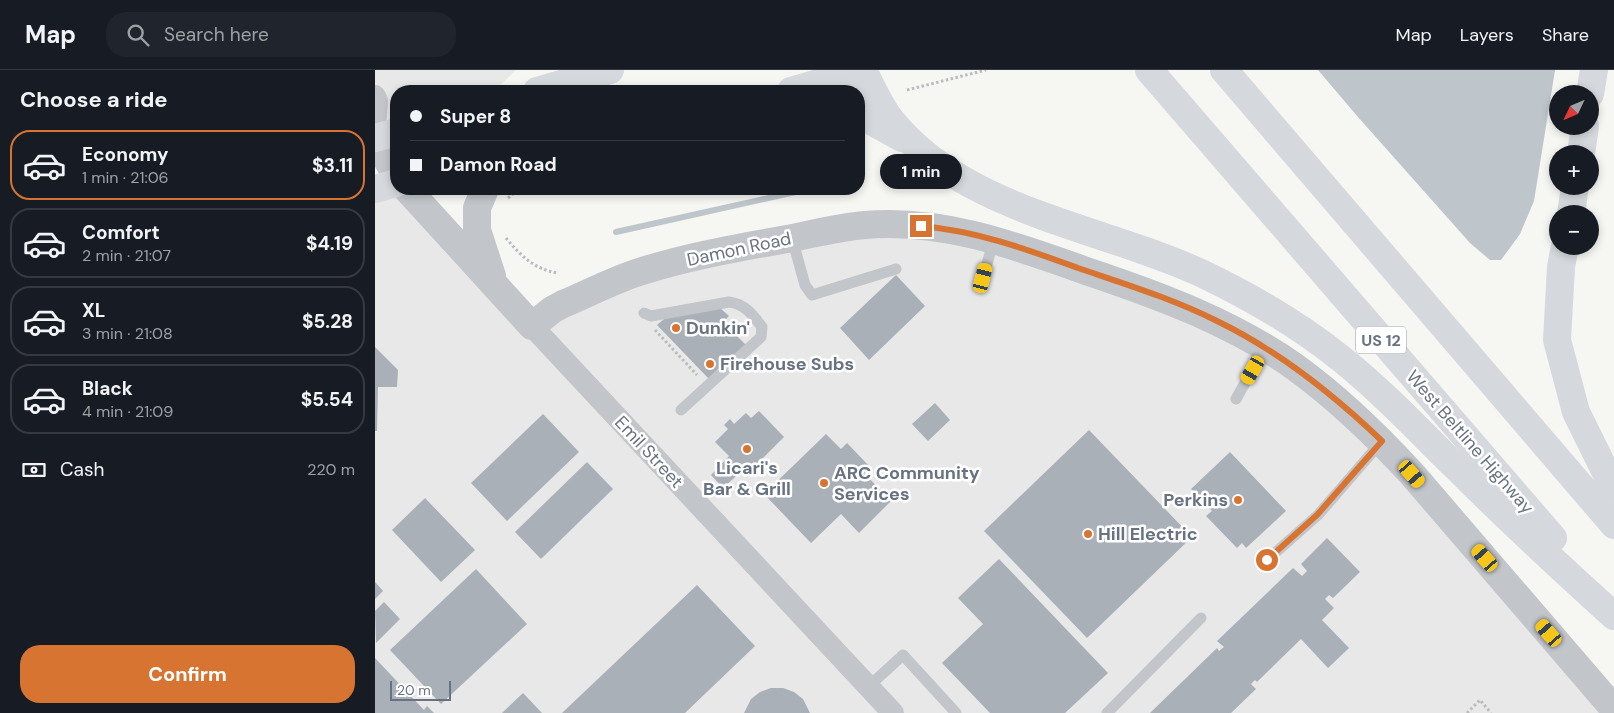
<!DOCTYPE html>
<meta charset="utf-8">
<style>
:root{--surface:#171b24;--page:#20242c;--text:#f1f3f6;--muted:#9ea1a6;--line:#363941;--accent:#d87431}
body{margin:0;font-family:"DM Sans",sans-serif;background:var(--page);color:var(--text);height:100vh;display:flex;flex-direction:column;font-size:19px;white-space:nowrap}
*{box-sizing:border-box;margin:0}
p{font-size:16px;color:var(--muted)}
.icon{flex:none;width:28px;height:28px;fill:none;stroke:currentColor;stroke-width:2;stroke-linecap:round;stroke-linejoin:round}
.map{position:relative;flex:1;overflow:hidden}
.sheet{display:flex;flex-direction:column;background:var(--surface);width:375px}
.sheet>*{flex:none}
.top-card{position:absolute;left:15px;top:15px;width:475px;height:110px;border-radius:20px;box-shadow:0 2px 8px #0003;display:grid;align-content:center;height:110px;padding:0 20px;background:var(--surface)}
.needle{width:32px;rotate:226deg}
.tools{position:absolute;left:1174px;top:15px;display:grid;gap:10px}
.tools a{display:grid;place-items:center;width:50px;height:50px;border-radius:50%;background:var(--surface);box-shadow:0 2px 8px #0003;font-size:25px}
.scale{position:absolute;left:15px;bottom:12px;width:61px;box-sizing:border-box;padding-left:5px;border:2px solid #677282;border-top:0;font-size:14px;line-height:18px;white-space:nowrap;color:#677282;-webkit-text-stroke:4px #fff;paint-order:stroke}
.end{position:absolute;width:22px;height:22px;margin:-11px;border:6px solid #d87431;background:#fff;box-shadow:0 0 0 2px #fff}
.from{border-radius:50%}
.bubble{position:absolute;height:35px;border-radius:18px;background:var(--surface);box-shadow:0 2px 8px #0003;font-size:16px;font-weight:700;line-height:35px;text-align:center}
.car{position:absolute;width:15px;height:30px;margin:-15px -8px;border-radius:6px;box-shadow:0 0 4px 1px #0007;background:linear-gradient(#f5c518 24%,#345 0 40%,#f5c518 0 76%,#345 0 86%,#f5c518 0)}
.top-card b{display:flex;align-items:center;gap:18px;height:48px;font-size:19px}
.top-card b+b{border-top:1px solid var(--line)}
.top-card i{width:12px;height:12px;background:var(--text)}
ul{padding:0;list-style:none}
li{display:flex;align-items:center;gap:15px;height:70px;margin:0 10px 8px;padding:0 10px;border:2px solid var(--line);border-radius:20px}
li div{flex:1}
li b{display:block;font-size:19px}
li em{font-style:normal;font-weight:700}
li.current{border-color:var(--accent)}
li>.icon{width:45px;height:45px;stroke-width:1.5}
h2{padding:0 20px;font-size:22px;line-height:60px}
.pay{display:flex;align-items:center;gap:12px;height:55px;padding:0 20px;font-size:19px}
.pay p{margin-inline-start:auto}
.primary-button{display:flex;gap:10px;margin-top:auto;padding:10px 20px}
.primary-button a{flex:1;height:58px;border-radius:20px;background:var(--accent);color:#fff;font-size:20px;font-weight:700;line-height:58px;text-align:center}
header{display:flex;align-items:center;gap:30px;box-sizing:border-box;height:70px;padding:0 25px;background:var(--surface);border-bottom:1px solid var(--line)}
header strong{font-size:24px}
nav{display:flex;gap:28px;margin-inline-start:auto;font-size:18px}
.search{width:350px;height:45px;background:var(--page);display:flex;align-items:center;gap:12px;box-sizing:border-box;padding:0 18px;border-radius:20px;color:var(--muted);font-size:19px}
main{display:flex;flex:1;min-height:0}
.map>svg:first-child{display:block}
.built{fill:#e7e8e7}
.water{fill:#bec5cb}
.lines{fill:none;stroke-linecap:round;stroke-linejoin:round}
.stream{stroke:#bec5cb;stroke-width:6}
.building{fill:#aab0b7}
.path{stroke:#babcbf;stroke-width:3;stroke-dasharray:2.5 2.5;stroke-linecap:butt}
.service{stroke:#c2c5c9;stroke-width:11}
.minor{stroke:#c2c5c9;stroke-width:22}
.tertiary{stroke:#c2c5c9;stroke-width:28}
.secondary{stroke:#d5d8dc;stroke-width:28}
.motorway{stroke:#d5d8dc;stroke-width:28}
.route{stroke:#d87431;stroke-width:6}
.poi-dot{fill:#d87431;stroke:#fff;stroke-width:2}
.labels{text-anchor:middle;dominant-baseline:central;stroke-width:5;stroke-linejoin:round;paint-order:stroke}
.shield{fill:#fff;stroke:#959ca8;stroke-width:1}
.shield-label{font-size:16px;font-weight:bold;fill:#677282}
.street-label{font-size:18px;fill:#677282;stroke:#fff}
.poi-label{font-size:18px;font-weight:bold;fill:#677282;stroke:#fff;text-anchor:start}
</style>
<header>
<strong>Map</strong>
<div class="search"><svg class="icon" aria-label="search" viewBox="0 0 24 24"><circle cx="10" cy="10" r="6"/><path d="M15 15l6 6"/></svg>Search here</div>
<nav><a>Map</a><a>Layers</a><a>Share</a></nav>
</header>
<main>
<section class="sheet">
<h2>Choose a ride</h2>
<ul>
<li class="current"><svg class="icon" aria-label="car" viewBox="0 0 24 24"><path d="M5 17H2v-5l4-1 3-4h7l3 4 3 1v5h-3M9 17h6M6 11h13"/><circle cx="7" cy="17" r="2"/><circle cx="17" cy="17" r="2"/></svg><div><b>Economy</b><p>1 min · 21:06</p></div><em>$3.11</em></li>
<li><svg class="icon" aria-label="car" viewBox="0 0 24 24"><path d="M5 17H2v-5l4-1 3-4h7l3 4 3 1v5h-3M9 17h6M6 11h13"/><circle cx="7" cy="17" r="2"/><circle cx="17" cy="17" r="2"/></svg><div><b>Comfort</b><p>2 min · 21:07</p></div><em>$4.19</em></li>
<li><svg class="icon" aria-label="car" viewBox="0 0 24 24"><path d="M5 17H2v-5l4-1 3-4h7l3 4 3 1v5h-3M9 17h6M6 11h13"/><circle cx="7" cy="17" r="2"/><circle cx="17" cy="17" r="2"/></svg><div><b>XL</b><p>3 min · 21:08</p></div><em>$5.28</em></li>
<li><svg class="icon" aria-label="car" viewBox="0 0 24 24"><path d="M5 17H2v-5l4-1 3-4h7l3 4 3 1v5h-3M9 17h6M6 11h13"/><circle cx="7" cy="17" r="2"/><circle cx="17" cy="17" r="2"/></svg><div><b>Black</b><p>4 min · 21:09</p></div><em>$5.54</em></li>
</ul>
<div class="pay"><svg class="icon" aria-label="cash" viewBox="0 0 24 24"><path d="M3 7h18v10H3z"/><circle cx="12" cy="12" r="2"/></svg>Cash<p>220 m</p></div>
<div class="primary-button"><a>Confirm</a></div>
</section>
<div class="map">
<svg width="1239" height="643" viewBox="0 0 1239 643">
<rect width="100%" height="100%" fill="#f6f6f3"/>
<g class="built">
<path d="M0,0H141L119,21H21V62L0,68Z"/>
<path d="M21,113L157,256L260,204L533,155L760,218L944,315L1239,643H0V119Z"/>
</g>
<path class="water" d="M943,0H1180L1159,131L1145,164L1126,190H1115L1095,173L983,47Z"/>
<g class="lines">
<path class="stream" d="M241,162L434,119"/>
</g>
<g class="building">
<path d="M521,205L550,236L494,290L465,258Z"/>
<path d="M345,238L354,246L348,252L371,275L334,309L282,255L289,249Z"/>
<path d="M0,277L23,300L22,317H3L2,361H0Z"/>
<path d="M560,333L575,350L553,371L537,354Z"/>
<path d="M384,341L409,367L380,396L374,395L370,400L369,399L348,418L336,405L354,386L340,372L353,359L349,355L355,349L359,354L371,343L376,348Z"/>
<path d="M168,344L204,382L132,451L96,413Z"/>
<path d="M714,360L817,467L712,568L609,461Z"/>
<path d="M451,364L466,379L472,373L495,397L489,403L516,431L484,463L466,444L436,473L389,424Z"/>
<path d="M855,382L911,441L871,478L867,473L862,478L831,446L837,441L816,419Z"/>
<path d="M212,392L238,419L166,489L140,462Z"/>
<path d="M50,428L100,480L66,512L17,460Z"/>
<path d="M952,468L985,502L958,528L954,525L950,529L959,538L947,550L974,578L953,598L926,569L882,612L880,610L876,614L881,619L856,643H775L842,578L844,581L849,577L842,571L918,498L927,506L932,501L926,494Z"/>
<path d="M624,489L733,603L690,643H615L567,593L608,554L583,528Z"/>
<path d="M101,499L152,554L66,634L15,580Z"/>
<path d="M0,512L8,521L0,529Z"/>
<path d="M322,515L380,576L310,643H187Z"/>
<path d="M9,532L25,549L1,573L0,541Z"/>
<path d="M0,588L49,640L52,636L59,643H0Z"/>
<path d="M396,618H408L419,622L428,629L435,643H369L376,629L385,622Z"/>
<path d="M148,623L167,643H127Z"/>
</g>
<g class="lines">
<g class="path">
<path d="M532,20L611,0"/>
<path d="M133,128L144,119"/>
<path d="M131,168C145,185 160,200 183,203"/>
<path d="M280,260L322,305"/>
<path d="M1092,643L1105,630L1116,643"/>
</g>
<g class="service">
<path d="M417,168L430,215L437,225L521,199"/>
<path d="M608,208L619,169"/>
<path d="M269,243L276,246L354,232C370,234 378,245 387,257L386,267L306,340"/>
<path d="M861,329L890,277"/>
<path d="M892,490L943,445L1007,371"/>
<path d="M493,617L528,585L581,643"/>
<path d="M732,643L826,548"/>
</g>
<g class="minor">
<path d="M0,26L2,31L0,58"/>
<path d="M157,256L518,643"/>
</g>
<g class="tertiary">
<path d="M0,69L21,105"/>
<path d="M32,119L157,256L177,240L188,234C212,224 237,211 261,203C310,187 361,178 412,169C438,164 464,157 490,155C569,148 644,177 717,203C788,227 858,253 920,297C963,328 1001,365 1037,404L1239,639"/>
<path d="M110,119L102,138V160L117,206"/>
</g>
<g class="secondary">
<path d="M162,21L235,0"/>
<path d="M416,21L488,0"/>
<path d="M0,68L21,62"/>
<path d="M0,119L21,113"/>
</g>
<g class="motorway">
<path d="M488,0C497,17 504,35 516,50C588,141 727,157 828,204C878,228 926,256 969,291C1010,324 1046,363 1083,399C1134,450 1186,498 1239,546"/>
<path d="M774,0L1178,468"/>
<path d="M849,0L1239,455"/>
<path d="M1215,24L1219,0"/>
<path d="M484,47L494,50L527,68"/>
<path d="M1206,84L1210,56"/>
<path d="M1196,144L1200,116"/>
<path d="M1190,176L1186,197L1182,270L1201,342L1239,419"/>
</g>
</g>
<g class="lines">
<path class="route" d="M546,156C602,161 651,179 703,198C750,214 798,229 842,251C904,281 957,323 1007,371L942,445L892,490"/>
</g>
<g class="poi-dot">
<circle cx="301" cy="258" r="5"/>
<circle cx="335" cy="294" r="5"/>
<circle cx="372" cy="379" r="5"/>
<circle cx="449" cy="413" r="5"/>
<circle cx="863" cy="430" r="5"/>
<circle cx="713" cy="464" r="5"/>
</g>
<g class="labels">
<rect class="shield" x="981" y="256.5" width="50" height="27" rx="4"/>
<g class="shield-label">
<text x="1006" y="270">US 12</text>
</g>
<g class="street-label">
<text transform="translate(364 179) rotate(-12)">Damon Road</text>
<text transform="translate(1095 372) rotate(49)">West Beltline Highway</text>
<text transform="translate(274 382) rotate(47)">Emil Street</text>
</g>
<g class="poi-label">
<text x="311" y="258">Dunkin'</text>
<text x="345" y="294">Firehouse Subs</text>
<text x="372" y="398" text-anchor="middle">Licari's<tspan x="372" dy="21">Bar &amp; Grill</tspan></text>
<text x="459" y="403">ARC Community<tspan x="459" dy="21">Services</tspan></text>
<text x="853" y="430" text-anchor="end">Perkins</text>
<text x="723" y="464">Hill Electric</text>
</g>
</g>
</svg>
<div class="tools">
<a><svg class="needle" viewBox="-14 -14 28 28"><path d="M0-13l5 13h-10z" fill="#e53935"/><path d="M0 13l5-13h-10z" fill="#9ea1a6"/></svg></a>
<a>+</a>
<a>−</a>
</div>
<div class="scale">20 m</div>
<i class="end from" style="left:892px;top:490px"></i>
<i class="end" style="left:546px;top:156px"></i>
<div class="bubble" style="left:505px;top:84px;width:82px">1 min</div>
<i class="car" style="left:608px;top:208px;rotate:14deg"></i>
<i class="car" style="left:878px;top:300px;rotate:210deg"></i>
<i class="car" style="left:1037px;top:404px;rotate:139deg"></i>
<i class="car" style="left:1110px;top:488px;rotate:319deg"></i>
<i class="car" style="left:1174px;top:563px;rotate:319deg"></i>
<div class="top-card">
<b><i class="from"></i>Super 8</b>
<b><i></i>Damon Road</b>
</div>
</div>
</main>
